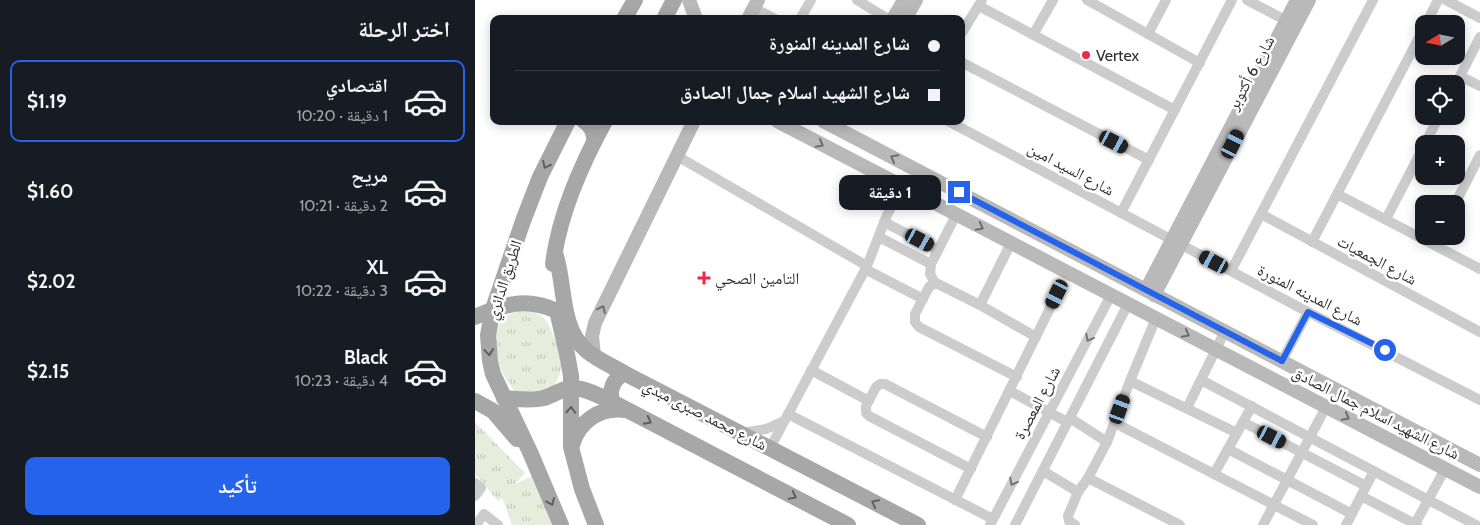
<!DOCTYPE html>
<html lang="ar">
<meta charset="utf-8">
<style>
:root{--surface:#171b24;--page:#242831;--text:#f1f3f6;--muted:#9ea1a6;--line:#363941;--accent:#2563eb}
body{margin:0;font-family:Cabin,"Noto Naskh Arabic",sans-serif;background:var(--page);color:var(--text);direction:rtl;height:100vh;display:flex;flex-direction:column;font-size:19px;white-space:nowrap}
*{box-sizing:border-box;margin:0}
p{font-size:16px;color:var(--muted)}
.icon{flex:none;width:28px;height:28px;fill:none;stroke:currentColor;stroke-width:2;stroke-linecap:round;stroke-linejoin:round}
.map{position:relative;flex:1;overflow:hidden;direction:ltr}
.side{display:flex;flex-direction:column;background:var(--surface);width:475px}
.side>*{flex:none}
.guide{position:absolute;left:15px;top:15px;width:475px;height:110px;border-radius:10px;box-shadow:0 2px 12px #0003;direction:rtl;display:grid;align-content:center;height:110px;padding:0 25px;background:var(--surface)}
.needle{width:32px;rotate:260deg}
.buttons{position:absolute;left:940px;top:15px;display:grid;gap:10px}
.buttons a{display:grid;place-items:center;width:50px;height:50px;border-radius:10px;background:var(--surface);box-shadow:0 2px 12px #0003;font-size:25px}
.end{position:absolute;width:22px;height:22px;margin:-11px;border:6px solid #2563eb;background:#fff;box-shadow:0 0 0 2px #fff}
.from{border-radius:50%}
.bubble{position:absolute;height:35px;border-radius:10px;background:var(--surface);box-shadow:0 2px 12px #0003;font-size:16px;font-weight:700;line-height:35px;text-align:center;direction:rtl}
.car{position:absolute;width:15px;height:30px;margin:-15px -8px;border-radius:6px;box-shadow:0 0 4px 1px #0007;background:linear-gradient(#222 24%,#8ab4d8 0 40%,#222 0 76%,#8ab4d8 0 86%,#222 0)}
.guide b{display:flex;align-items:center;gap:18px;height:48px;font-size:19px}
.guide b+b{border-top:1px solid var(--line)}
.guide i{width:12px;height:12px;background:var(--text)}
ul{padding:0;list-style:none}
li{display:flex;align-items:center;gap:15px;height:82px;margin:0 10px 8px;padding:0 15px;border:2px solid transparent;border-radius:10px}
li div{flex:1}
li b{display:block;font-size:19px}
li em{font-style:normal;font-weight:700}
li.selected{border-color:var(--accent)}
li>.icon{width:45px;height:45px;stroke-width:1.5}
h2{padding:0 25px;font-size:22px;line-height:60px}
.cta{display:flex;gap:10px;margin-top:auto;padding:10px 25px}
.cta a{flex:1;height:58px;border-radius:10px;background:var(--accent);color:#fff;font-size:20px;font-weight:700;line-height:58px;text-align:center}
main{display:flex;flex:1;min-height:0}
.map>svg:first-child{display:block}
.grass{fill:url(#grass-tufts)}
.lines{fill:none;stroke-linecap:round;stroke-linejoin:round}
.street{stroke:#ccc;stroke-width:10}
.secondary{stroke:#b9b9b9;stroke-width:14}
.primary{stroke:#a7a7a7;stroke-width:16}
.oneway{stroke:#6d6d6d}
.oneway2{stroke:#5f5f5f}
.oneway3{stroke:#767676}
.route{stroke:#2563eb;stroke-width:6}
.poi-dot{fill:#ef2848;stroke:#fff;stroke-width:2}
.labels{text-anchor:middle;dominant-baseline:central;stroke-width:5;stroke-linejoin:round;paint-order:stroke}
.poi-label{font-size:16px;fill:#2f2f2f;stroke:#fff;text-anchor:start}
.street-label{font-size:16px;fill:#2f2f2f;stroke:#fff}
</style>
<main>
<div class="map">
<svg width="1005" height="525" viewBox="0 0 1005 525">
<defs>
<pattern id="grass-tufts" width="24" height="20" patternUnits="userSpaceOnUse" patternTransform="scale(1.25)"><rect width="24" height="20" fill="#e7eddc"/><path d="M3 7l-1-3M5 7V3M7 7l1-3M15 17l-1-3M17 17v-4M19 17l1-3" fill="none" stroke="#c6ccbd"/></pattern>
</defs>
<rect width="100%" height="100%" fill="#fff"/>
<g class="grass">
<path d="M53,310C59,312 65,314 70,319C77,327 87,357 86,367C85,378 78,392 66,393C58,395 47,392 39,391C35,384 30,378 27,371C16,344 16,311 53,310Z"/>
<path d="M0,422L50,473L40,484L59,475L78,525H37L27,498L23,501L0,474Z"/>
</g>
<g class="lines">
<g class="street">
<path d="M382,0L413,19"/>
<path d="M612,0L725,63"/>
<path d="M772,0L816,23"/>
<path d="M971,0L1005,18"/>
<path d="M504,6L700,110"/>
<path d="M279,8L300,19"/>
<path d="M325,19L336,0"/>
<path d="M951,24L963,0"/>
<path d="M486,34L507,0"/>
<path d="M673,34L691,0"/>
<path d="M558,35L578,0"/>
<path d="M486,62L674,160"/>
<path d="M985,76L1005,86"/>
<path d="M981,84L1005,37"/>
<path d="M473,121L833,312L1005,400"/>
<path d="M950,144L964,116"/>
<path d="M202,156L392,266"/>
<path d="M862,194L1005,269"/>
<path d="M980,204L1005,155"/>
<path d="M646,213L757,0"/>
<path d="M786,214L1005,332"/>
<path d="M911,219L949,146"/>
<path d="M409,222L463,250"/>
<path d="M404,237L456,264"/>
<path d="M837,242L949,28"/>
<path d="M390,269L448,299"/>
<path d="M756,271L898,0"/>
<path d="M460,283L455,274L456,264L481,215"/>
<path d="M505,305L536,243"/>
<path d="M807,361L833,312"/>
<path d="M336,370L394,401"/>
<path d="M542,377L444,327L440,322V314L454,287L460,283L463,284L505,305L561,337"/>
<path d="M726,380L1001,525"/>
<path d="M655,381L681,318"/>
<path d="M535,391L592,422"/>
<path d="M712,408L750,331"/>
<path d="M313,414L518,519"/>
<path d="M595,418L632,442"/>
<path d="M768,422L891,486"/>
<path d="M640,423L838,525"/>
<path d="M267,433L291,429L309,421"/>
<path d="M295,448L392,266L412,215L427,187"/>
<path d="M753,449L877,514"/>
<path d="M496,469L394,416L391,413V406L401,387L405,384H410L512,437"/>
<path d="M568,471L603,492"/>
<path d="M739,474L777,406"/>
<path d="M613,478L705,525"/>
<path d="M0,483L6,488L0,496"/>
<path d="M886,496L942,525"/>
<path d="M480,500L582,294"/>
<path d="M940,524L970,469"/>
<path d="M1,525L9,514L23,525"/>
<path d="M515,525L636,295"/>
<path d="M540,525L653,304"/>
<path d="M600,525L594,521L593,516L603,492L613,478L632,442L655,381L762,433"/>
<path d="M788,525L851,407"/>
<path d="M871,525L899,471"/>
</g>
<g class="secondary">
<path d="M214,0L221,19"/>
<path d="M273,19L283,0"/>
<path d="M418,19L429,0"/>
<path d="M430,19L441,0"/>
<path d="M302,121L1005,487"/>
<path d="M348,121L1005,465"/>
<path d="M671,290L822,0"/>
<path d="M679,295L834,0"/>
<path d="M119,356L117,336L120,323L219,121"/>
</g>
<g class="primary">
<path d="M149,19L160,0"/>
<path d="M189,19L199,0"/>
<path d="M109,121C117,126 120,133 119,142"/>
<path d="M80,253C91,284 84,328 112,351C123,360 137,366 149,373L443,525"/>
<path d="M78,264C84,214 106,165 130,121"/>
<path d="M83,315L92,354L96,376V447L107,489L121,525"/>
<path d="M0,317C30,304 50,297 82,311"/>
<path d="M29,398C42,399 56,401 69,398C79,395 89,387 99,388C112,389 125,396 137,402L373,525"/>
<path d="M0,401L18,411L42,439"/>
<path d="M137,402C134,389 138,380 149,373"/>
<path d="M97,445C104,421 125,407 150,410"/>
<path d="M86,525L55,452L18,374L15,361L13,335L18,309L48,221L65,177L93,121"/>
</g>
</g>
<defs><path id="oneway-chevron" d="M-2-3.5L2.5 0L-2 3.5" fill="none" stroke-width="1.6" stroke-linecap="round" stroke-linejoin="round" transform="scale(1.25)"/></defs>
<g class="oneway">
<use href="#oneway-chevron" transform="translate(345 144) rotate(28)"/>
<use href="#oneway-chevron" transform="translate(419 158) rotate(-152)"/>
<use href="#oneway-chevron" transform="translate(505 227) rotate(27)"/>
<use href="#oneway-chevron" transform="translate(127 309) rotate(-64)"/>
<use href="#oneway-chevron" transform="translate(711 334) rotate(28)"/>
<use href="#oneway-chevron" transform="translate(871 417) rotate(28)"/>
</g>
<g class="oneway2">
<use href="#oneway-chevron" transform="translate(71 165) rotate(116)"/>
<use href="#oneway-chevron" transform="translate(14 352) rotate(84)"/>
<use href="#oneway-chevron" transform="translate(96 410) rotate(-87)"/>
<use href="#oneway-chevron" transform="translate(173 421) rotate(27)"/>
<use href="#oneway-chevron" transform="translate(318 496) rotate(27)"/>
<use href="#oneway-chevron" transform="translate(76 502) rotate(67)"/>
<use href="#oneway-chevron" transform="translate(400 503) rotate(-153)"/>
</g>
<g class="oneway3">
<use href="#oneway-chevron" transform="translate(614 338) rotate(118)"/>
<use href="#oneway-chevron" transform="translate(538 482) rotate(118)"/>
</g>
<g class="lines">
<path class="route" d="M484,192L807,361L833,312L910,350"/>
</g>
<g class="poi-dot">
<circle cx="611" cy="55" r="5"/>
<path d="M226.5 270.5h5v5h5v5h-5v5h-5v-5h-5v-5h5z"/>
</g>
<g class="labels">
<g class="poi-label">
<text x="621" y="55">Vertex</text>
<text x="240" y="278">التامين الصحي</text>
</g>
<g class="street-label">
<text transform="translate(776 73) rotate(-62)">شارع 6 أكتوبر</text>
<text transform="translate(596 169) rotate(28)">شارع السيد امين</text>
<text transform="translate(902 260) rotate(28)">شارع الجمعيات</text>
<text transform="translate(29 280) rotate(-72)">الطريق الدائري</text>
<text transform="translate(835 295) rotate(27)">شارع المدينه المنورة</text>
<text transform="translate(562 403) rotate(-62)">شارع المعصرة</text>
<text transform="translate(901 413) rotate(27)">شارع الشهيد اسلام جمال الصادق</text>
<text transform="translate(230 415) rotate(27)">شارع محمد صبرى مبدي</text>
</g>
</g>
</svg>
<div class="buttons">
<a><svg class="needle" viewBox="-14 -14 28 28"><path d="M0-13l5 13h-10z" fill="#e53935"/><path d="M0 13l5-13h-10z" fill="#9ea1a6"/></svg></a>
<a><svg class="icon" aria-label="locate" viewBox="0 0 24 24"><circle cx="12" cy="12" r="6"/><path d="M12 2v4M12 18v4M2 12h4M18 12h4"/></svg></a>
<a>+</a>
<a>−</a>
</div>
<i class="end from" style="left:910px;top:350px"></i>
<i class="end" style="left:484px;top:192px"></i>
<div class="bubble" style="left:364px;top:175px;width:102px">1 دقيقة</div>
<i class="car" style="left:639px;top:142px;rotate:118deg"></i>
<i class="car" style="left:758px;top:144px;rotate:27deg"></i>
<i class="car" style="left:445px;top:240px;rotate:118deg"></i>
<i class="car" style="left:739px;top:262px;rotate:298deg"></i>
<i class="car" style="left:582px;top:294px;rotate:206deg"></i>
<i class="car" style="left:645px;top:409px;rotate:20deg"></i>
<i class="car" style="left:797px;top:437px;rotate:117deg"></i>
<div class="guide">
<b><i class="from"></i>شارع المدينه المنورة</b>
<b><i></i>شارع الشهيد اسلام جمال الصادق</b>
</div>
</div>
<section class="side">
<h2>اختر الرحلة</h2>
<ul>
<li class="selected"><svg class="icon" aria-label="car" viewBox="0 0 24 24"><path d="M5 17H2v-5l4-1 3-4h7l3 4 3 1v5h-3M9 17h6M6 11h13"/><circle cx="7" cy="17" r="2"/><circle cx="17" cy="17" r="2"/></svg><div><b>اقتصادي</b><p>1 دقيقة · 10:20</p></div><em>$1.19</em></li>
<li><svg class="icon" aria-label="car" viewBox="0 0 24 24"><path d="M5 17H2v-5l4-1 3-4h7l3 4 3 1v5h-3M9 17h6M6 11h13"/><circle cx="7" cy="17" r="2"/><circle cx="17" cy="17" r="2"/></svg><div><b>مريح</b><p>2 دقيقة · 10:21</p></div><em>$1.60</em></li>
<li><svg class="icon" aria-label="car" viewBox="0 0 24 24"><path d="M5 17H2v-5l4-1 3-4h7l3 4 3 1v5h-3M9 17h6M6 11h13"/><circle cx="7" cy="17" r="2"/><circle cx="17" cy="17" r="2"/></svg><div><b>XL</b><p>3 دقيقة · 10:22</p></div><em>$2.02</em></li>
<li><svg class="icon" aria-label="car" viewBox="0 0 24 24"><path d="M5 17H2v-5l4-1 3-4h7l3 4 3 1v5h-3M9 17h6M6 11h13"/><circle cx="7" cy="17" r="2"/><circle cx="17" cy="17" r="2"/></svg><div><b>Black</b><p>4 دقيقة · 10:23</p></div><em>$2.15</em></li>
</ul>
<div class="cta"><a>تأكيد</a></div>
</section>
</main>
